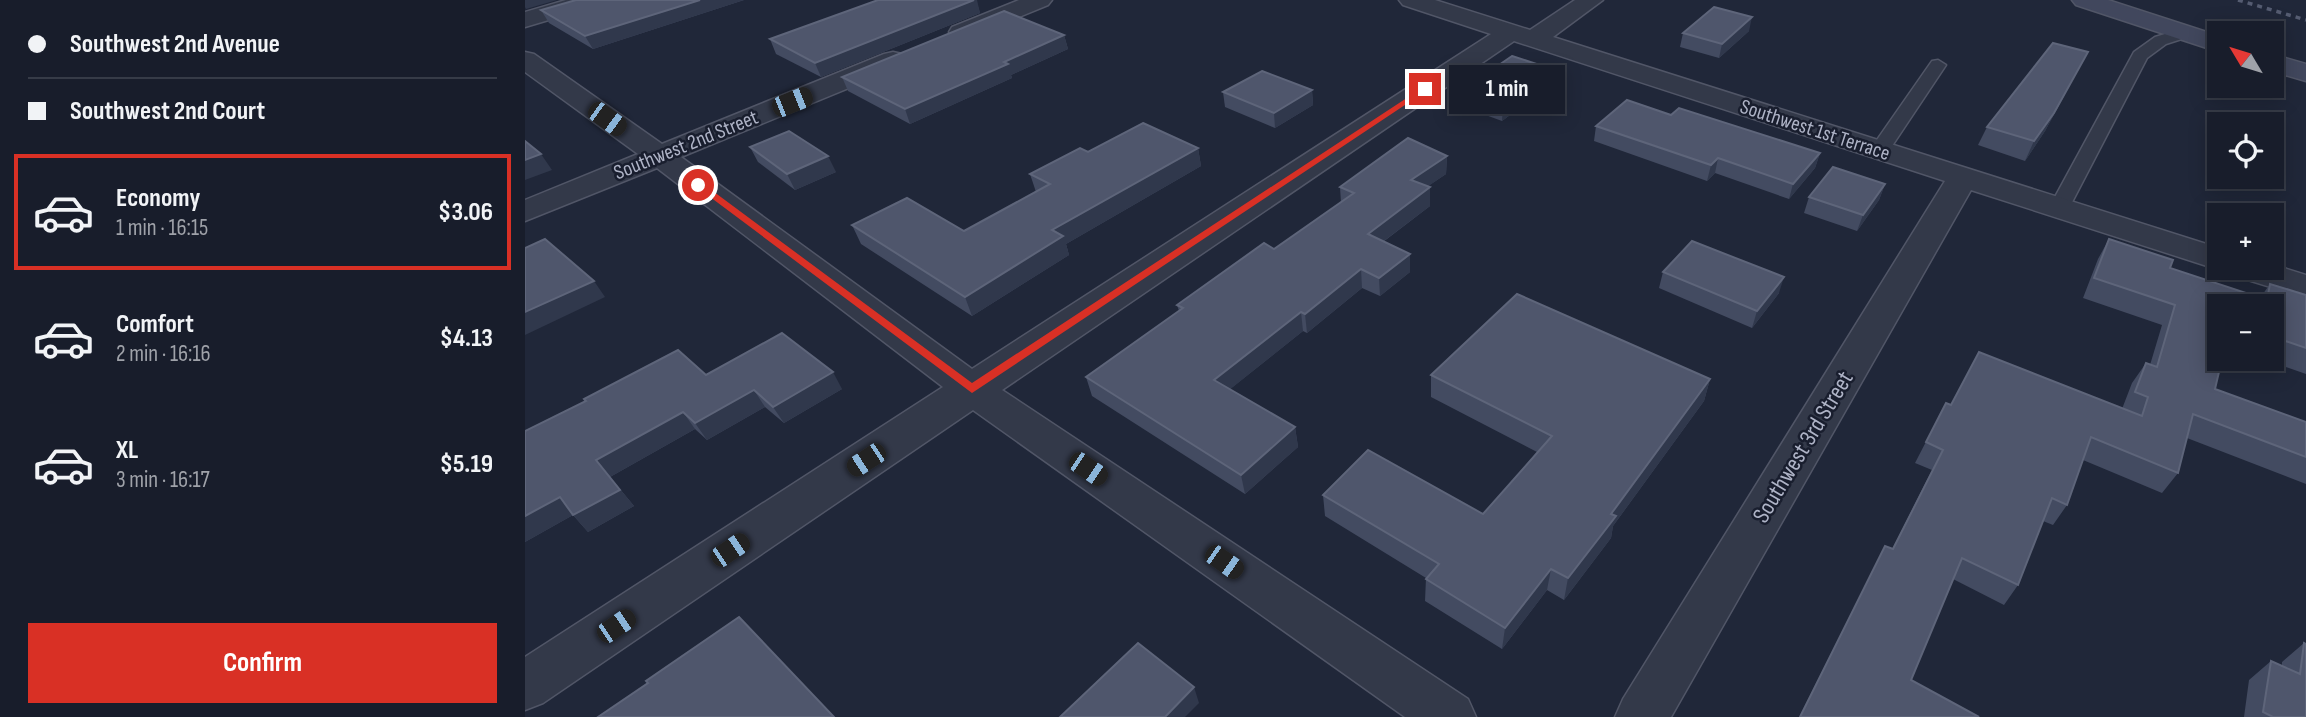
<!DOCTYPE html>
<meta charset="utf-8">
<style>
:root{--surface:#181d2b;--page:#252a37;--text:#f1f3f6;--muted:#9fa2a9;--line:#363b47;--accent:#d93025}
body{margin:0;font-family:"Sofia Sans Condensed",sans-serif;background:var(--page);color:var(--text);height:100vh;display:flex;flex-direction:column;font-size:26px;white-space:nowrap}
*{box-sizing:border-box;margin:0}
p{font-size:23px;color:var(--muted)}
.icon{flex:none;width:38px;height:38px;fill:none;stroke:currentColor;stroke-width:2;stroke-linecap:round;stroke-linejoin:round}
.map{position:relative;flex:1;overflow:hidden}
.sheet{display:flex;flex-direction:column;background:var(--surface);width:525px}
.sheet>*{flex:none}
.banner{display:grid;align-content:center;height:154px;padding:0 28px;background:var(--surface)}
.needle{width:46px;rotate:308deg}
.controls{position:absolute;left:1682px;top:21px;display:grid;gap:14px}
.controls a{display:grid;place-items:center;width:77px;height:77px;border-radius:0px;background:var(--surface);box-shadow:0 4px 18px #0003,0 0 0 2px var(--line);font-size:35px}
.end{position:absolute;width:32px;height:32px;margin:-16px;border:9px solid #d93025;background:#fff;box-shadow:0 0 0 4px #fff}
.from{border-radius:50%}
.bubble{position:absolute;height:49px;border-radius:0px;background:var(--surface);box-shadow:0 4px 18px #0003,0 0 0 2px var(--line);font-size:23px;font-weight:700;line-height:49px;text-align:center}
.car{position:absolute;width:21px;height:42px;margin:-21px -10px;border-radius:9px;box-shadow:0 0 5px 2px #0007;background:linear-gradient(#222 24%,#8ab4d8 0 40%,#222 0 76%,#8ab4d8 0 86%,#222 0)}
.banner b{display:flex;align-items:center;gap:24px;height:66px;font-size:26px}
.banner b+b{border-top:2px solid var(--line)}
.banner i{width:18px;height:18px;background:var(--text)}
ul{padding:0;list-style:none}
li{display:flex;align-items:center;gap:21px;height:116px;margin:0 14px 10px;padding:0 14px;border:4px solid transparent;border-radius:0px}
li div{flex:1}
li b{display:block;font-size:26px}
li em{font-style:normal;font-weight:700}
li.current{border-color:var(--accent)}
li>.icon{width:63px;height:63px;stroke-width:1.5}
.button{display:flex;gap:14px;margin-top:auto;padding:14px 28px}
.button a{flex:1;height:80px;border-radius:0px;background:var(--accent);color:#fff;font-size:28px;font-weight:700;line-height:80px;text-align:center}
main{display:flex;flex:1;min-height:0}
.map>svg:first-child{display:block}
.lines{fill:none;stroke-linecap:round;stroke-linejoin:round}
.lane-casing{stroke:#515667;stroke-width:3}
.street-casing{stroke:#515667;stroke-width:3}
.secondary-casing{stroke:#515667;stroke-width:3}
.lane{fill:#333949;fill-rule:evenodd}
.street{fill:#333949;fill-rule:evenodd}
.secondary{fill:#41475d;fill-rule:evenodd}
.rail{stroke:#555c71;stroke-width:3.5;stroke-dasharray:5 5;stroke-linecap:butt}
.wall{fill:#434b61}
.shaded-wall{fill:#30384c}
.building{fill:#4f566c;stroke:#5e657a;stroke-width:2}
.route{fill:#d93025}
.labels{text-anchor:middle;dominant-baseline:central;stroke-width:5;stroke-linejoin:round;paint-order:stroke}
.far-street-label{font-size:21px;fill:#aeb3c6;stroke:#191e2e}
.street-label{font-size:24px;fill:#aeb3c6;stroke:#191e2e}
</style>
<main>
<section class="sheet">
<div class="banner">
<b><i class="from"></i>Southwest 2nd Avenue</b>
<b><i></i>Southwest 2nd Court</b>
</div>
<ul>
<li class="current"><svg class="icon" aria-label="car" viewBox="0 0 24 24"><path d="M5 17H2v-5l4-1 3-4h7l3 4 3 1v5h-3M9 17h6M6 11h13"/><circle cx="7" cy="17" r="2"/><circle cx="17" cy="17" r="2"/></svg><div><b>Economy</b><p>1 min · 16:15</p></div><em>$3.06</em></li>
<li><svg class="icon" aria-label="car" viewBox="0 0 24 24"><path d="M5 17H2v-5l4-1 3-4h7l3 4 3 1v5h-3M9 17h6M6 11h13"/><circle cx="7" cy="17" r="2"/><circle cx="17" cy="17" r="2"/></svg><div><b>Comfort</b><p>2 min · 16:16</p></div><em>$4.13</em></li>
<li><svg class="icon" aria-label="car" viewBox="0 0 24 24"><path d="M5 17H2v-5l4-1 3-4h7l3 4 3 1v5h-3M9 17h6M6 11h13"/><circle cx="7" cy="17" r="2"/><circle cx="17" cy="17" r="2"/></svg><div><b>XL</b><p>3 min · 16:17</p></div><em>$5.19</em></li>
</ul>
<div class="button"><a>Confirm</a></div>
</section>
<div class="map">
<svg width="1781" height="717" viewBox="0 0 1781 717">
<rect width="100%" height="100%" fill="#202739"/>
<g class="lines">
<defs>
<g id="lane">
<path d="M1660,28L1666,30L1668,33L1666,36L1641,44L1622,58L1544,208L1541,212H1527L1524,208L1609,52L1630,37Z"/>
<path d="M1413,60L1421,65L1361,155H1347L1344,151L1347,147L1407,61Z"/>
</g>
<g id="street">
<path d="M41,0H78L74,5L0,27V12Z"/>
<path d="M494,0H527L523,5L445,37L436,39L427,37L424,32L427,27Z"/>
<path d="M874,0H910L1005,30L1050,0H1078L1028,37L1694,248V268H1701L1694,269L1682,266L1446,190L1146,717H1090L1098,699L1420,181L989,41L477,390L943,699L951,717H880L448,410L18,703L0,710V657L418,387L132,168L0,221V200L113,154L0,72V52L9,54L137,144L359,54L368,52L377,54L381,60L377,66L156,157L447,369L966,34L878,5Z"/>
<path d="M1746,264L1781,275V298L1710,276L1705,268H1746Z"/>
</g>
<g id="secondary">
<path d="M1547,0H1583L1694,36V52L1551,5Z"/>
<path d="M1746,54L1781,64V81L1746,71Z"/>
</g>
</defs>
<use href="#lane" class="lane-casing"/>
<use href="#street" class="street-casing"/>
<use href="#secondary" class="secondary-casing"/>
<use href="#lane" class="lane"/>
<use href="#street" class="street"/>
<use href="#secondary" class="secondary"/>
<path class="rail" d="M1713,0L1781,20"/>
</g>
<g class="wall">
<path d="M51,0H219L68,49L24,23L16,10Z"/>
<path d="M451,0L455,13L296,77L251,54L245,39Z"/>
<path d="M1224,31L1194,58L1155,47L1158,33Z"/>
<path d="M539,35L543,49L486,75L487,78L385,124L323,91L317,77Z"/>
<path d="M1563,52L1520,131L1500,161L1453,145L1462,127Z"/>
<path d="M1026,84L977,121L936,106V91Z"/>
<path d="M787,90L788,105L750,128L700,107L698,92Z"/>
<path d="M1146,115L1295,153L1290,168L1264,199L1190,173L1182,181L1069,141L1071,126Z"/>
<path d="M225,147L311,172L270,190L233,162Z"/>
<path d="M673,148L676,166L541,244L544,255L447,316L336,244L327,225L439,231L511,192L505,174L563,152Z"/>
<path d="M922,156L921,174L903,186L905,187V206L858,242L885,272L855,296L837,288L782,333L778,331L705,389L770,427L773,447L720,494L567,396L561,377L654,311L652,305L749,249L816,203L815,187Z"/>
<path d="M1360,184L1354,200L1332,231L1279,213L1284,197Z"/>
<path d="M1584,239L1645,268L1735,298L1745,284L1781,295V374L1738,359H1746V306H1694L1690,389L1781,422V484L1662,438L1653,473L1637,493L1558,460L1542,505L1528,525L1518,521L1493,585L1479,605L1428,579L1386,680L1454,717H1274L1360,546L1367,549L1407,470L1390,463L1421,403L1426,405L1597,409L1607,383L1621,363L1625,365L1637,325L1558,298L1573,259Z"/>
<path d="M1138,272L1254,293L1227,328L1134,288Z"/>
<path d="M181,375L317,389L259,423L240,407L182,440L170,429L85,477L109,506L63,532L48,515L0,542V431Z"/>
<path d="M906,375L1185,379L1179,401L1088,526L1086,538L1039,600L1022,590L977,649L900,601L901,578L800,516L798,495L958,514L1012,452L906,397Z"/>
<path d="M1779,643L1781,717H1719L1724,680L1746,661L1757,666V662Z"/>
</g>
<g class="shaded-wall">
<path d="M0,0H32L1,9L0,7Z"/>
<path d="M175,0H219L68,49L60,36Z"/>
<path d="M436,0H452L455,13L296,77L290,63Z"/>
<path d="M1227,17L1224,31L1194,58L1197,44Z"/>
<path d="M539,35L543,49L486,75L487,78L385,124L380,109L479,62Z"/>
<path d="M1563,52L1520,131L1500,161L1509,141Z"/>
<path d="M1027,69L1026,84L977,121L978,106Z"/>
<path d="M787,90L788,105L750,128L749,113Z"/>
<path d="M673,148L676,166L541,244L544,255L447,316L440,297L527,230Z"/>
<path d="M1295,153L1290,168L1264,199L1268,184Z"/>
<path d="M16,154L27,170L0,180V160Z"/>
<path d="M303,156L311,172L270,190L262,174Z"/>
<path d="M922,156L921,174L886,198V180Z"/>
<path d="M1193,158L1190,173L1182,181L1186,165Z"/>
<path d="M1360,184L1354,200L1332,231L1338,215Z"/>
<path d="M905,187V206L843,253V234Z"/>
<path d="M885,254V272L855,296L854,278Z"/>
<path d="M836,269L837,288L782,333L780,314Z"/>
<path d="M1259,277L1254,293L1227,328L1232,311Z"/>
<path d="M69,281L80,297L0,335V312Z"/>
<path d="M776,312L778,331L693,399L689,380Z"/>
<path d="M308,372L317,389L259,423L248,407Z"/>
<path d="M1185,379L1179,401L1088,526L1086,538L1039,600L1043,578L1086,514Z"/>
<path d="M229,390L240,407L182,440L170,423Z"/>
<path d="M158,412L170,429L85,477L109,506L63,532L48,515L0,542V516L35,497L71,460Z"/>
<path d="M770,427L773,447L720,494L716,475Z"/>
<path d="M1026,569L1022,590L977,649L980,628Z"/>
<path d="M669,687L674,703L660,717H640Z"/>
</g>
<g class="building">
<path d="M51,0H175L60,36L16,10Z"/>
<path d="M353,0H449L290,63L245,39Z"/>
<path d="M1189,7L1227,17L1197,44L1158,33Z"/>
<path d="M479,11L539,35L479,62L483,64L380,109L317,77Z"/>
<path d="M1528,43L1563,52L1529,113L1509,141L1462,127Z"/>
<path d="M987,56L1027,69L978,106L936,91Z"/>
<path d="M737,71L787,90L749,113L698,92Z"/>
<path d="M1102,100L1146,115L1154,108L1295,153L1268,184L1193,158L1186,165L1071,126Z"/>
<path d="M618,123L673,148L527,230L538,236L440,297L327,225L382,198L439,231L525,184L505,174L555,148L563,152Z"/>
<path d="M264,131L303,156L262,174L225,147Z"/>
<path d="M883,138L922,156L886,180L905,187L843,234L885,254L854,278L836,269L780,314L776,312L689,380L770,427L716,475L561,377L658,308L652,305L739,243L749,249L829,193L815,187Z"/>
<path d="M0,141L16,154L0,160Z"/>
<path d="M1308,167L1360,184L1338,215L1284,197Z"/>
<path d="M20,239L69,281L0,312V248Z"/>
<path d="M1584,239L1648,260L1645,268L1742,300L1745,284L1781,295V348L1746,336V306H1694V359H1697L1690,389L1781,422V457L1668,414L1653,473L1566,437L1542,505L1527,498L1493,585L1437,558L1386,680L1454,717H1275L1360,546L1368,549L1418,450L1401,442L1421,403L1426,405L1454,352L1617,416L1623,397L1610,392L1621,363L1632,367L1650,305L1569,278Z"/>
<path d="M1167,241L1259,277L1232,311L1138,272Z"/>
<path d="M992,294L1185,379L1086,514L1091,516L1043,578L1026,569L980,628L901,579L914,564L798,495L843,450L958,514L1027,436L906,375Z"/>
<path d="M257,333L308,372L248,407L229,390L170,423L158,412L71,460L95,490L48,515L35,497L0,516V431L61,401L59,399L153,350L181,375Z"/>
<path d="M214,617L309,717H73L123,683L121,681Z"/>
<path d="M613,643L669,687L640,717H535Z"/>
<path d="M1779,643L1781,644V717H1748L1738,712L1746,661L1775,674Z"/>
</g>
<path class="route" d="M897,88L904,89L447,393L169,185L177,183L447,383Z"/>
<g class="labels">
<g class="far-street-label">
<text transform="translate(1290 130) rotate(18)">Southwest 1st Terrace</text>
<text transform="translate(161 145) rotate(-22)">Southwest 2nd Street</text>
</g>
<g class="street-label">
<text transform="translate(1278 447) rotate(-59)">Southwest 3rd Street</text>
</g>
</g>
</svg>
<div class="controls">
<a><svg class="needle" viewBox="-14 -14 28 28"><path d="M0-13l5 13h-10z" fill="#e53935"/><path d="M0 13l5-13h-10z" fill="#9fa2a9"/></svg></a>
<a><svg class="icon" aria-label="locate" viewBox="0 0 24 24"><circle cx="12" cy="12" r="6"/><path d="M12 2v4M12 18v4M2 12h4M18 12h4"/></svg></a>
<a>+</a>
<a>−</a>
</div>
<i class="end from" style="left:173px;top:185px"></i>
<i class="end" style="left:900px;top:89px"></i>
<div class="bubble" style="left:924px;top:65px;width:116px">1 min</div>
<i class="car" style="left:267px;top:102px;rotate:68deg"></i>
<i class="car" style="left:82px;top:119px;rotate:126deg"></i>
<i class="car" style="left:341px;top:460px;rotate:237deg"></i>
<i class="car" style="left:563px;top:469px;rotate:124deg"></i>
<i class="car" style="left:205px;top:550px;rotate:56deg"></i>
<i class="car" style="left:699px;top:562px;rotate:125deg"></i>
<i class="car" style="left:91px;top:626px;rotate:56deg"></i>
</div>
</main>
